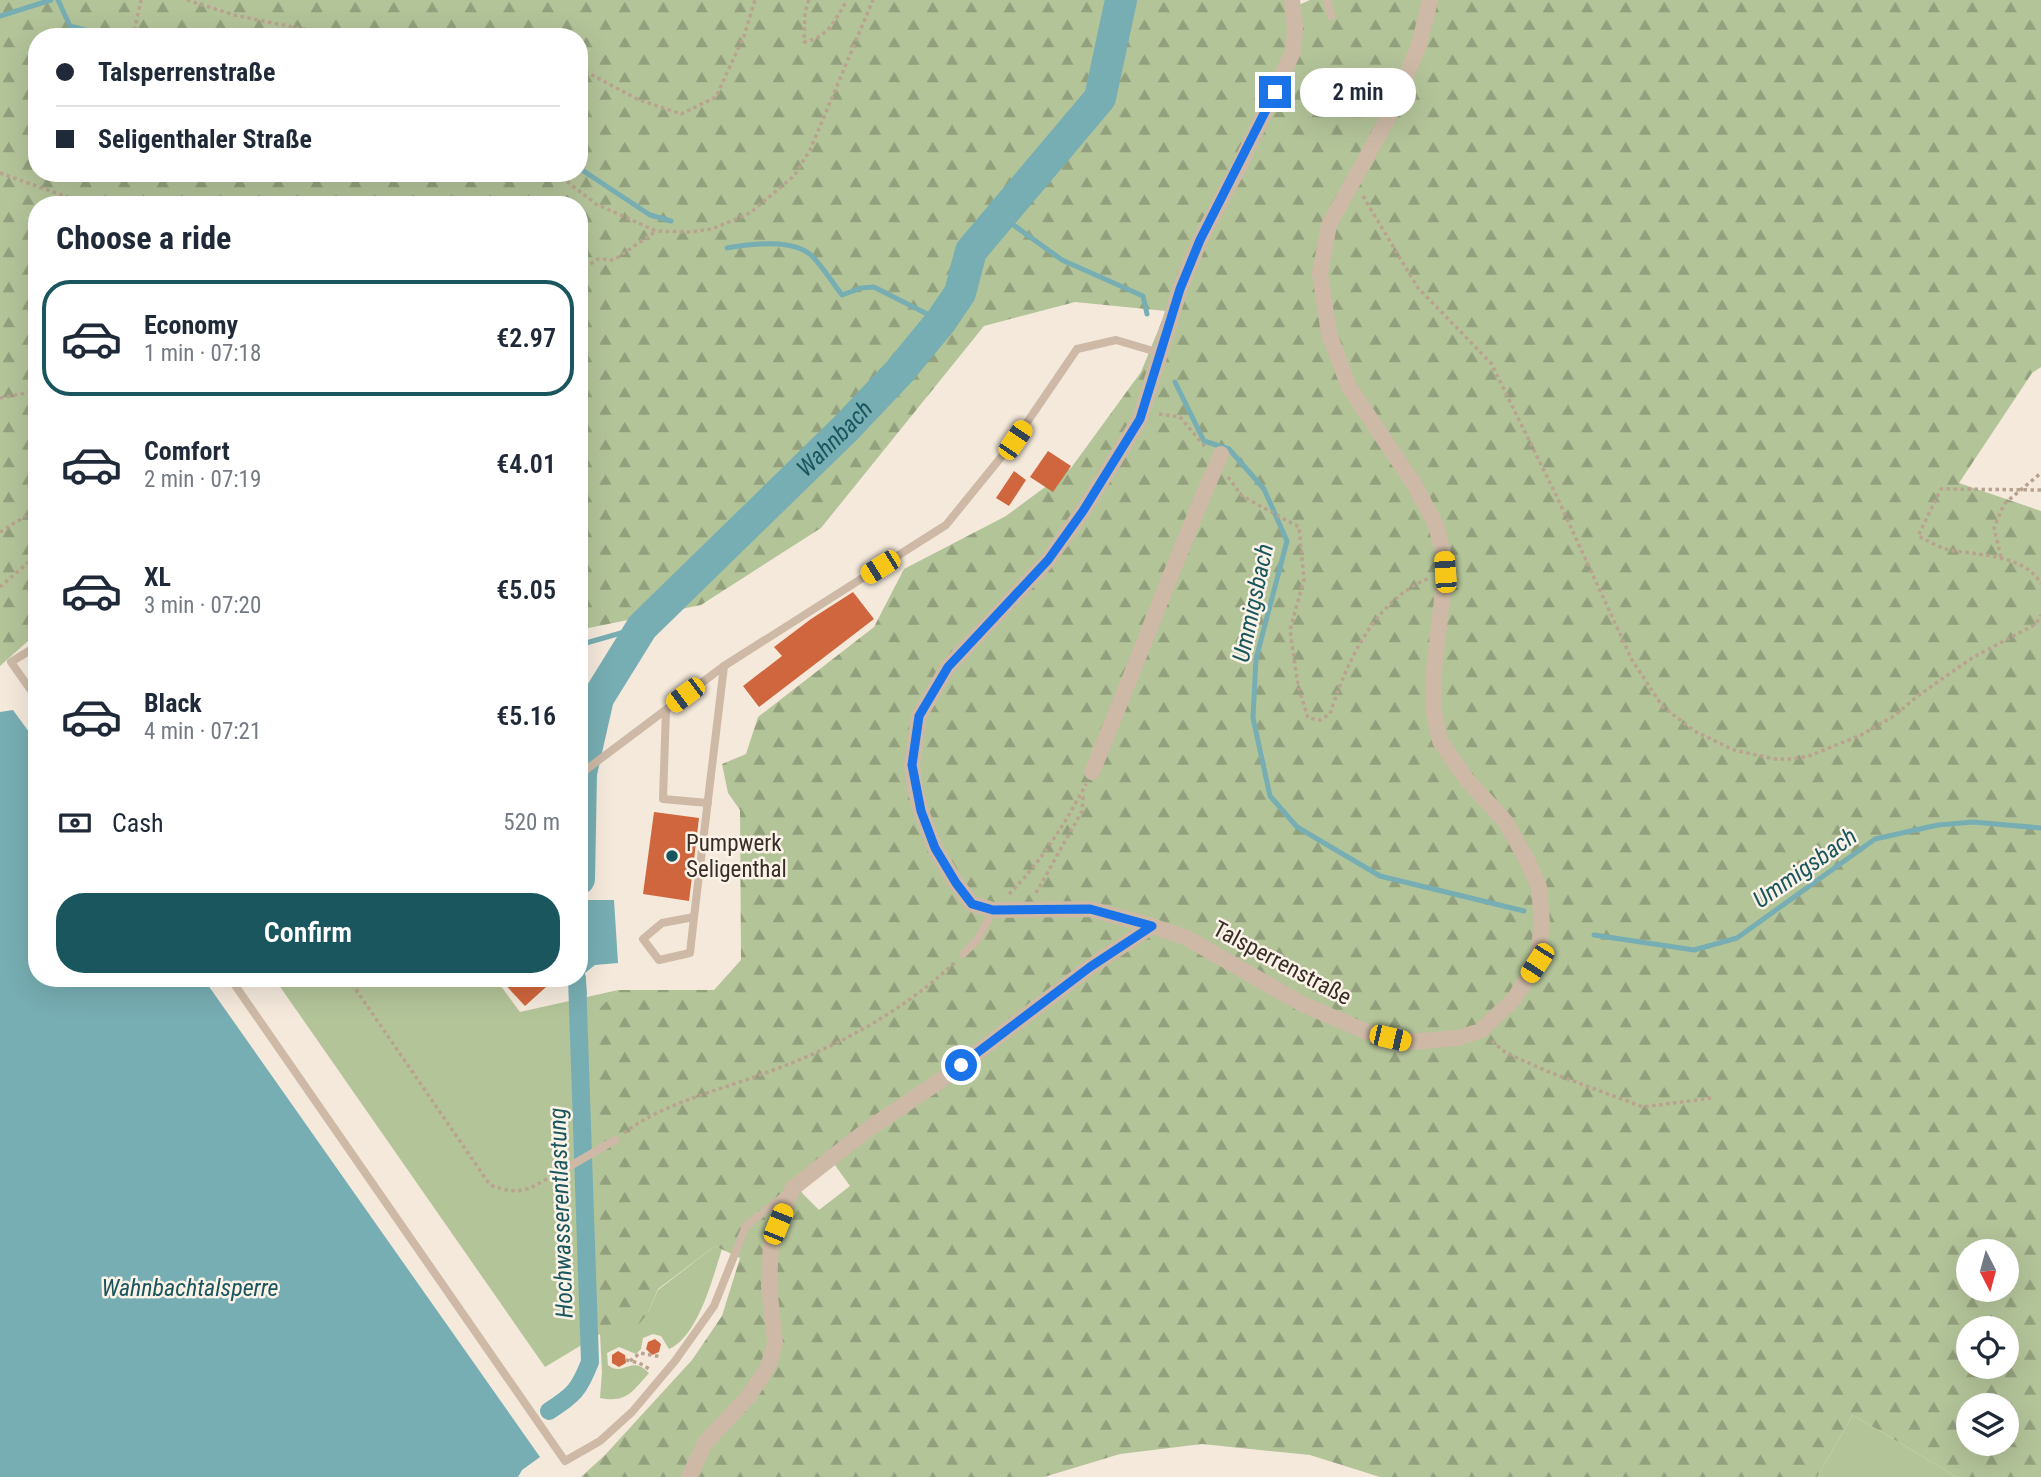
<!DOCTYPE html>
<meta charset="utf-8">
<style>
:root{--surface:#fff;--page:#f2f2f3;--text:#1f2937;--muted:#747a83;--line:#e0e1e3;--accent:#19565d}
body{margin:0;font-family:"Roboto Condensed",sans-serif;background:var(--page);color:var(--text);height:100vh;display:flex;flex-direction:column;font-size:26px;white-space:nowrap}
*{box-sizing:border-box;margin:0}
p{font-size:23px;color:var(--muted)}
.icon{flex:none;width:38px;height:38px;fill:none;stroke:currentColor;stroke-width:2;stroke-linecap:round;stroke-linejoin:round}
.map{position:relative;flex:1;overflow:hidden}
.sheet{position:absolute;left:28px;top:196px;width:560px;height:791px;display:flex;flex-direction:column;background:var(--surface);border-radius:28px;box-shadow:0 7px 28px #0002}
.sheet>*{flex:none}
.guide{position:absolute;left:28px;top:28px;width:560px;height:154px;border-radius:28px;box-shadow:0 7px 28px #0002;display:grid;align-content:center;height:154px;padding:0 28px;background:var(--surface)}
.needle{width:46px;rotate:174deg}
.tools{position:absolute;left:1956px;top:1239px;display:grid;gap:14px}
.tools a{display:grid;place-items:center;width:63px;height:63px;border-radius:50%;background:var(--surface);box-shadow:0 7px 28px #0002;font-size:35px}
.end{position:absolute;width:32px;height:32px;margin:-16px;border:9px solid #1a73e8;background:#fff;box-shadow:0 0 0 4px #fff}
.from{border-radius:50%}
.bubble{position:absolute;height:49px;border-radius:24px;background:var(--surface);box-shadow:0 7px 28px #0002;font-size:23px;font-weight:600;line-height:49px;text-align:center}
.car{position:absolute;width:21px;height:42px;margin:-21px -10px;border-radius:9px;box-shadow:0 0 5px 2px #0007;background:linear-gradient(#f5c518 24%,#345 0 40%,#f5c518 0 76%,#345 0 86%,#f5c518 0)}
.guide b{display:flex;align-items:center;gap:24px;height:66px;font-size:26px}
.guide b+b{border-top:2px solid var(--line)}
.guide i{width:18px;height:18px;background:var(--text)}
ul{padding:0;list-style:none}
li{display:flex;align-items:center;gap:21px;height:116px;margin:0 14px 10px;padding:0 14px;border:4px solid transparent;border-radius:28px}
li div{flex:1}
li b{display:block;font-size:26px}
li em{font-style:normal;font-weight:600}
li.current{border-color:var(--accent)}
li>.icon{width:63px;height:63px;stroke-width:1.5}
h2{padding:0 28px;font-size:32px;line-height:84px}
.pay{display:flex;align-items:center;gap:18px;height:77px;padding:0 28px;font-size:26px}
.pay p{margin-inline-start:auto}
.action{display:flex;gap:14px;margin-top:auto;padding:14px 28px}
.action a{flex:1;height:80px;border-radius:28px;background:var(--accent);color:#fff;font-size:28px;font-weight:600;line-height:80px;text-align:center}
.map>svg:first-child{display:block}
.green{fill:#b4c499}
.forest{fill:url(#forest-firs);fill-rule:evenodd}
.water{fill:#77aeb3}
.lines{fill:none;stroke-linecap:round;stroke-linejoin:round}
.stream{stroke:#77aeb3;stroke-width:5}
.canal{stroke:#77aeb3;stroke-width:18}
.river{stroke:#77aeb3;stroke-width:32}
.building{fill:#d0663d}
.path{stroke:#b9a390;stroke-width:3.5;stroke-dasharray:3.5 3.5;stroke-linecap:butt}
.lane{stroke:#cdb9a6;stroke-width:8}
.street{stroke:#cdb9a6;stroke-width:16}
.route{stroke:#1a73e8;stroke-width:9}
.poi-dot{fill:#19565d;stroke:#fbf3e8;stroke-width:2.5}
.labels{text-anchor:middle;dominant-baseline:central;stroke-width:5;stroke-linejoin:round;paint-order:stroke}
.poi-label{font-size:23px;fill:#382d27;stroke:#fbf3e8;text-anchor:start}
.street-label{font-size:23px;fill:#382d27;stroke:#fbf3e8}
.water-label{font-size:24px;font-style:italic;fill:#19565d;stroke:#fbf3e8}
</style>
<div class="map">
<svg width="2041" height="1477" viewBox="0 0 2041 1477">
<defs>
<pattern id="forest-firs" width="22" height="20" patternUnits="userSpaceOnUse" patternTransform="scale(1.75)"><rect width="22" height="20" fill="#b4c499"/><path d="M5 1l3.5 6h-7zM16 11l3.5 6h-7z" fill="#93a07d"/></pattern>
</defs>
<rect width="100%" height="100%" fill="#f4e9db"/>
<g class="green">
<path d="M274,978H495L520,1012L618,990L596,1013L648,1313L658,1290L715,1246L722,1249C713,1277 698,1337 669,1349L661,1336L653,1334L643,1338L641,1349L636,1354L619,1347L607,1353L608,1365C624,1378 630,1354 649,1373C632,1392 627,1403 600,1398L602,1372L600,1334L545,1367Z"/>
<path d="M1853,1415L1957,1477H1817Z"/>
</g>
<path class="forest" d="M0,0H1293L1294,7L1310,0H2041V367L2032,373L1959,483L2041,511V1477H1957L1853,1415L1817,1477H1380L1310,1455L1202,1444L1120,1454L1044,1477H581L605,1455L692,1360L722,1316L740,1258L715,1246L658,1289L648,1313L640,1323L605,1336L600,1333L596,1012L618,990H714L741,960L740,810L728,793L722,764L746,754L758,717L874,627L904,569L1006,516L1071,468L1141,372L1166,311L1075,302L984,326L821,528L701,605L579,630V205H37V633L0,666ZM37,37H579V173H37ZM832,1161L850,1186L819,1210L803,1194L798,1186ZM1969,1251H2007V1290H1969ZM1969,1328H2007V1367H1969ZM1969,1405H2007V1444H1969Z"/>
<g class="water">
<path d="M13,710L37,743V978H203L540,1457L522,1470L518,1477H0V712Z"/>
<path d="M579,900H614L618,963L595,965L585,973L587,995L572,997L571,978H579Z"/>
</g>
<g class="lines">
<g class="stream">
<path d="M58,0L70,26L93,32"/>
<path d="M0,16L51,0"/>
<path d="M579,168L650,215L671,221"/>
<path d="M1001,216L1062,260L1143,296L1147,314"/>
<path d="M727,248C751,244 793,238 812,256C823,267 832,282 842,295L861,288L874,287L941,321"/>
<path d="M1175,382L1204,441L1229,449L1264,489L1287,541L1256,659L1253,718L1270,796L1297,827L1380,876L1524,911"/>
<path d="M579,645L642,627"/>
<path d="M1594,935L1694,950L1737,938L1875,839L1938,825L1973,822L2041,828"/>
</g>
<path class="canal" d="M549,1411C574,1395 579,1390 590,1362L577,978"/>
<path class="river" id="s1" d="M579,879L581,773L598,698L642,627L846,428L900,371L941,321L960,293L971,251L1100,98L1121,0"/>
</g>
<g class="building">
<path d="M1048,451L1071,466L1053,492L1030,477Z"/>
<path d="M1014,471L1026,480L1009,506L996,498Z"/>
<path d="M853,592L874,619L759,707L743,686L782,656L774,647L811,619Z"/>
<path d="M654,812L699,818L689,901L643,894Z"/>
<path d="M499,978H556L525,1006Z"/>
<path d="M655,1339L661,1344L659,1352L652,1355L646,1349L648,1342Z"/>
<path d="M618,1351L625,1355L626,1363L619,1367L612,1363V1355Z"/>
</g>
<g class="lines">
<g class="path">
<path d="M187,0L234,15L297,28L378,37"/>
<path d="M809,0L805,12L804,42C828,38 836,19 847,0"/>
<path d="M133,37L141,0"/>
<path d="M579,68L637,99L681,114L716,97L744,36L755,0"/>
<path d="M0,173L90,205"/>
<path d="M556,173L596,204L656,231L689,232L712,229L750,213L794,176L810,150L873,0"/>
<path d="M1363,196L1418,288L1491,363L1556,495L1632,660L1663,707L1696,732L1734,750L1775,759H1792L1809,756L1861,735L1894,716L1919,695L1972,658L2036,624L2041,615"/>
<path d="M579,272L598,259L614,260L656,231"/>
<path d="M0,398L37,391"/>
<path d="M1159,414L1180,417L1206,448"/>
<path d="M1228,477L1242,496L1299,527L1304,579L1290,630L1298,686L1308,718L1320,720L1330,714C1347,661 1375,599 1430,578"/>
<path d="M2041,490L1941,489L1918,536C1928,541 1938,547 1949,550C1978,555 2026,555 2041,584"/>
<path d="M0,532L37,509"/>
<path d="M2001,557L1994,528L2004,504L2041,473"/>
<path d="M0,587L37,555"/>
<path d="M1036,893L1082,811L1083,797L1081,795"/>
<path d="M1009,894C1041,862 1065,824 1086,784"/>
<path d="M348,978L490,1185C523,1197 528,1189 557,1173"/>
<path d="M1492,1041L1506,1053L1549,1072L1643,1107L1712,1098"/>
<path d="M624,1133C662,1104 713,1092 757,1076C829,1051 901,1014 956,961"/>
<path d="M626,1360L639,1363L651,1370"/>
<path d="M630,1361L640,1353L662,1357"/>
</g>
<g class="lane">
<path d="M1327,0L1331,16"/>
<path d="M37,646L11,662L37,699"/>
<path d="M666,710L663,799L708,803"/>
<path d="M579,775L724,666L946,525L1015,440L1077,349L1116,340L1160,353"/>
<path d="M694,917L662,923L643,939L659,960L690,953L694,917L724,666"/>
<path d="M963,954L978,939L993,910"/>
<path d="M230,978L565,1461L600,1441L632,1412L675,1361L714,1306L746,1226L788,1193"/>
<path d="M565,1169L615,1140"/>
</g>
<g class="street">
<path d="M1292,0L1295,27L1293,52L1239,167L1200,240L1180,289L1140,419L1083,511L1048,560L948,667L919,716L912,765L915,788L921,811L935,848L956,883L972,904L993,910L1090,909L1152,926L1187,938L1302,1004L1372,1034L1409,1042L1458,1038L1480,1031L1514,999L1537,963L1542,923L1539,887L1527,860L1505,821L1467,780L1440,741L1433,707L1434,671L1445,572L1443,553L1436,525L1414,484L1349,387L1329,334L1320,273L1329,225L1389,116L1419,45L1430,0"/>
<path d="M1092,772C1136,666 1175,559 1221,454"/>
<path d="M689,1477L705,1443L748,1397L768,1367L775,1343L769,1286L771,1242L793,1188L867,1130L941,1080L1090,967L1152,926"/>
</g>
</g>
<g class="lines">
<path class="route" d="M961,1065L1090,967L1152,926L1090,909L993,910L972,904L956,883L935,848L921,811L912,765L919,716L948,667L1048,560L1083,511L1140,419L1180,289L1200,240L1275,92"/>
</g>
<circle class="poi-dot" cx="672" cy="856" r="7"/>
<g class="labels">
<g class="poi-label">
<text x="686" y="843">Pumpwerk<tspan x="686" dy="26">Seligenthal</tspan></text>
</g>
<g class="street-label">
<text transform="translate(1282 963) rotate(28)">Talsperrenstraße</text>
</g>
<g class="water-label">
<text stroke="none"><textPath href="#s1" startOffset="536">Wahnbach</textPath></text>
<text transform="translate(1253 603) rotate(-78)">Ummigsbach</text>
<text transform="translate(1805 868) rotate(-35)">Ummigsbach</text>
<text transform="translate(561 1213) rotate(-92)">Hochwasserentlastung</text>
<text x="190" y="1288">Wahnbachtalsperre</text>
</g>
</g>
</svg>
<div class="tools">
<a><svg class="needle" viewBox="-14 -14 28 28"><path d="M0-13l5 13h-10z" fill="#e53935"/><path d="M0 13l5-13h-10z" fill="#747a83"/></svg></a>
<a><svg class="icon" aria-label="locate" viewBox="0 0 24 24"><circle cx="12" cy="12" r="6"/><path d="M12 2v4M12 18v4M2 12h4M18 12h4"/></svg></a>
<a><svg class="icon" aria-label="layers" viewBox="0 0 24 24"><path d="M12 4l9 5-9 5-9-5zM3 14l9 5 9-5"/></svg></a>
</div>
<i class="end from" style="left:961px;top:1065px"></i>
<i class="end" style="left:1275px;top:92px"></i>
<div class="bubble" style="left:1300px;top:68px;width:116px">2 min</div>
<i class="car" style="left:1015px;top:440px;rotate:34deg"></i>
<i class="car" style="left:880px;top:567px;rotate:238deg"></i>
<i class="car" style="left:1445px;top:572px;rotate:356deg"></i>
<i class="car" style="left:685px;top:695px;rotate:233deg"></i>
<i class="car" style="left:1537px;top:963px;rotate:213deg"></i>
<i class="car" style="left:1390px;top:1038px;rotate:103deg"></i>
<i class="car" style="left:778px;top:1224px;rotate:22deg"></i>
<div class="guide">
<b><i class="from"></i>Talsperrenstraße</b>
<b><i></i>Seligenthaler Straße</b>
</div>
<section class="sheet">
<h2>Choose a ride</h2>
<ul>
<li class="current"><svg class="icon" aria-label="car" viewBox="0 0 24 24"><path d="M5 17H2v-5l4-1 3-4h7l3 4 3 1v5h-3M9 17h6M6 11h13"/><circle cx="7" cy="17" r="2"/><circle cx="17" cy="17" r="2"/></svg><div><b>Economy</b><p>1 min · 07:18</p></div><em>€2.97</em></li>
<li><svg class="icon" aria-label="car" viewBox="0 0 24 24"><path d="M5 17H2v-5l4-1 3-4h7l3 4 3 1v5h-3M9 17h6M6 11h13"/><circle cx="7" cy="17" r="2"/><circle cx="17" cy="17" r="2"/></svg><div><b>Comfort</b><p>2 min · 07:19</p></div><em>€4.01</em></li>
<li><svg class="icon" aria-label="car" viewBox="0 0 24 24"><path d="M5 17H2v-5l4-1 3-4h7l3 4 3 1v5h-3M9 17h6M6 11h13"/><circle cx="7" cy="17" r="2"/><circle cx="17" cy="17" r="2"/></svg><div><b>XL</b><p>3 min · 07:20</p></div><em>€5.05</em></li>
<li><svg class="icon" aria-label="car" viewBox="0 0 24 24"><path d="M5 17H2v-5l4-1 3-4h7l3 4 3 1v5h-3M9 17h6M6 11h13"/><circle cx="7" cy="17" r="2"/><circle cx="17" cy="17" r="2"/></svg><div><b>Black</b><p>4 min · 07:21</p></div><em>€5.16</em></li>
</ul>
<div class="pay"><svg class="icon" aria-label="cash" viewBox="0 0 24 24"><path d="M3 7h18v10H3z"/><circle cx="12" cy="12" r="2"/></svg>Cash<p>520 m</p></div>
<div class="action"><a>Confirm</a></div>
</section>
</div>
